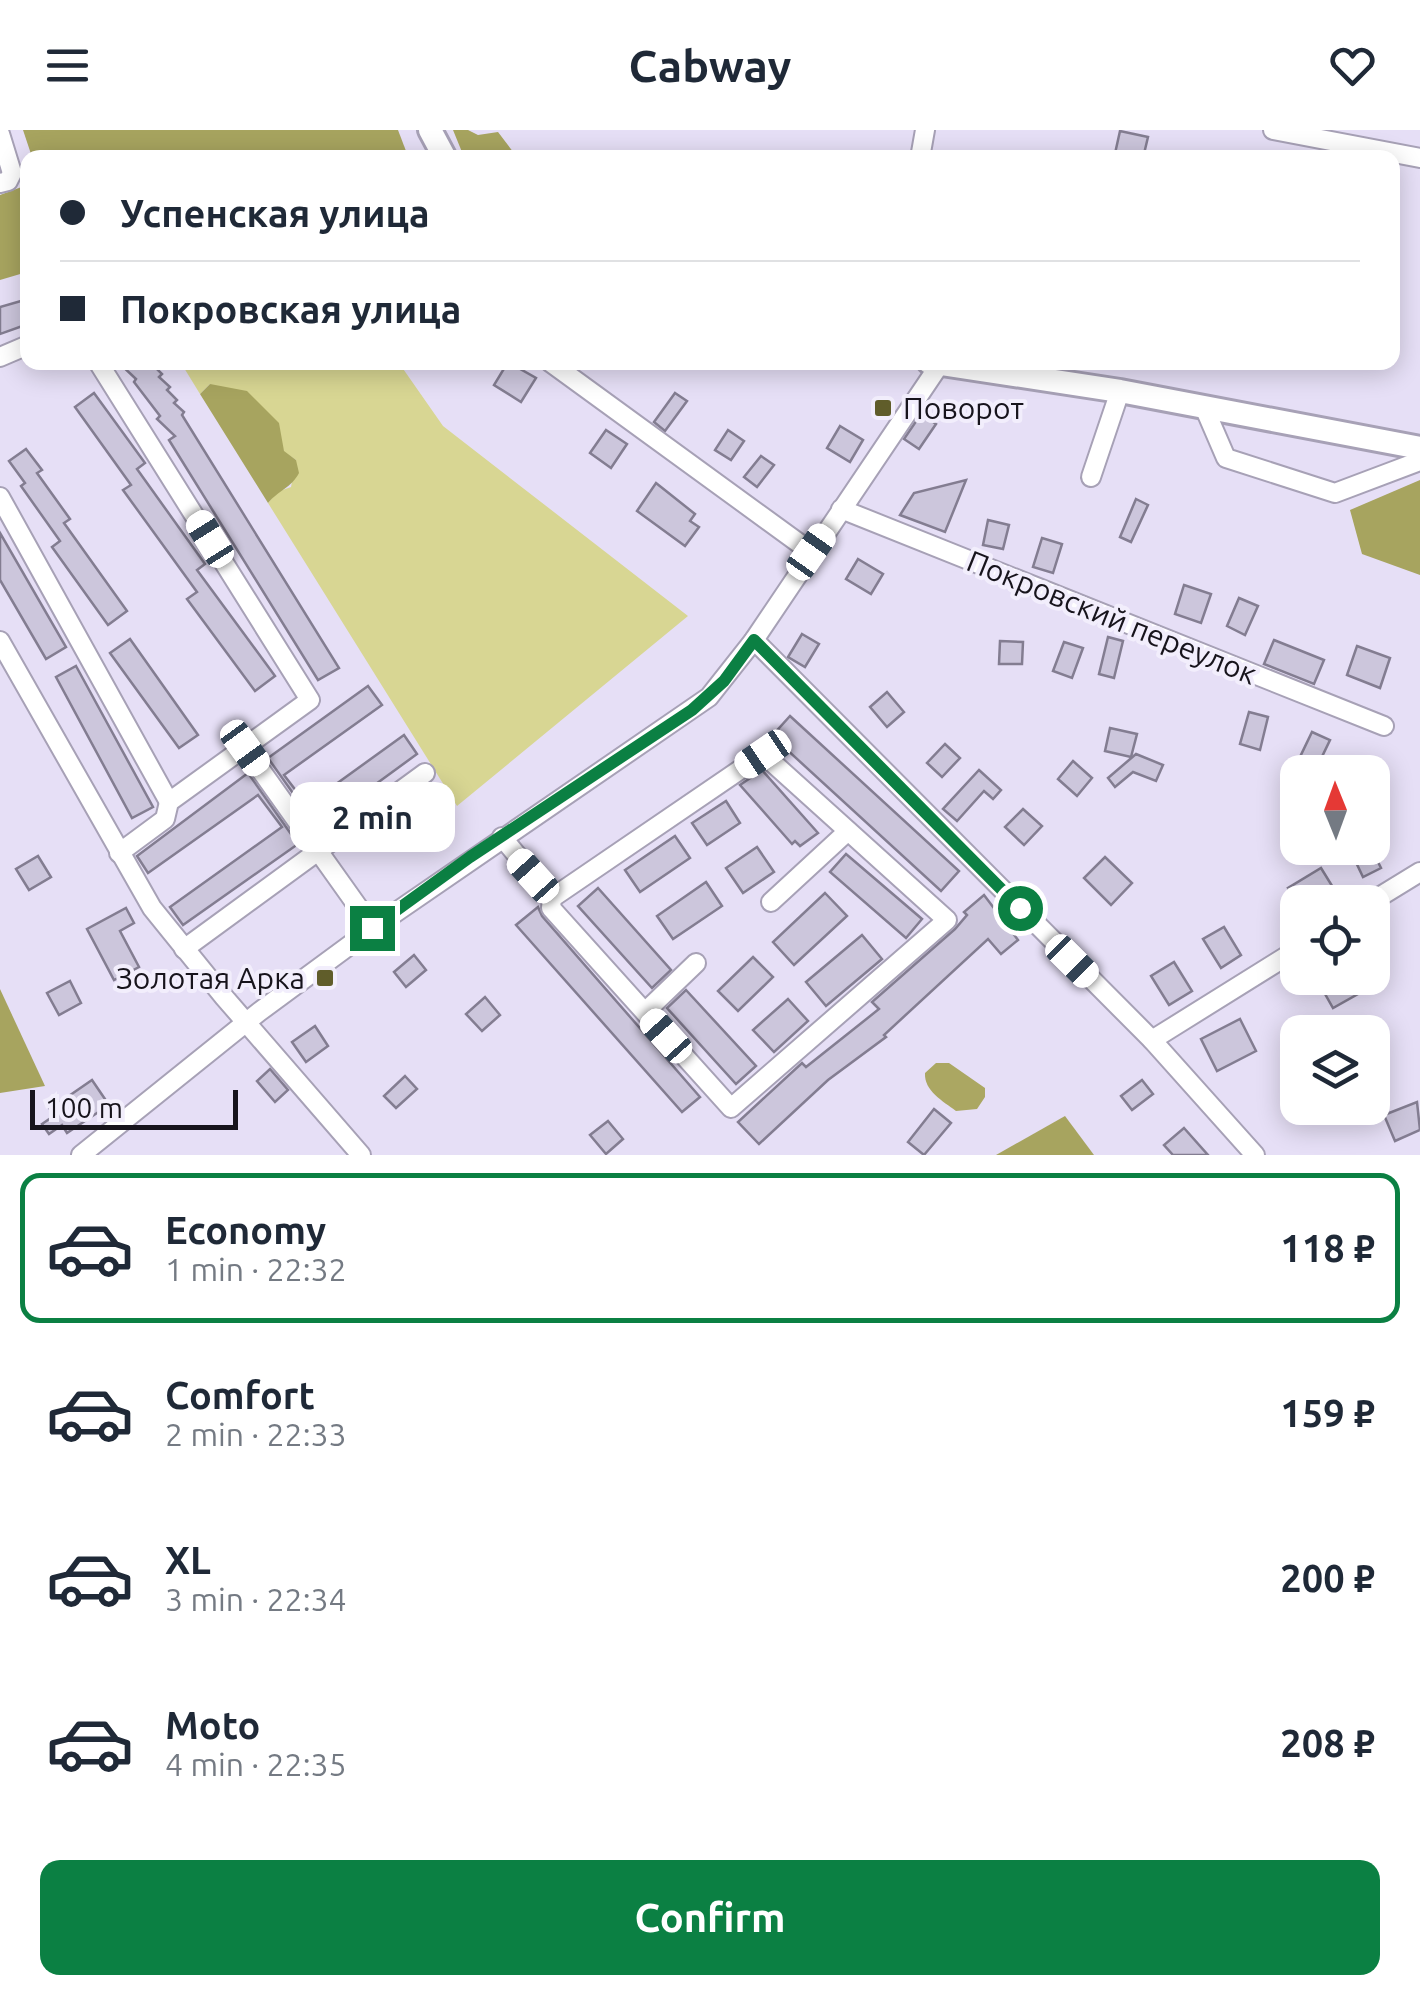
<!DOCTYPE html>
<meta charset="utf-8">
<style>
:root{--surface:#fff;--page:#f6f6f7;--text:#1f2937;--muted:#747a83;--line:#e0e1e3;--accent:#0b8043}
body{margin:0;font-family:Ubuntu,sans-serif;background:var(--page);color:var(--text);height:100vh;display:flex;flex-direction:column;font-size:38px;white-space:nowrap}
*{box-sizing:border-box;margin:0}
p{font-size:32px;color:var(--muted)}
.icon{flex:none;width:55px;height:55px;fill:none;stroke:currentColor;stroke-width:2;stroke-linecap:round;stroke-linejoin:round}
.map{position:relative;height:1025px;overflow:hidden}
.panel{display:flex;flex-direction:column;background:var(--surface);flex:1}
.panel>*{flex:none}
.banner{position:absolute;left:20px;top:20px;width:1380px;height:220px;border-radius:20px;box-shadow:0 5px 25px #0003;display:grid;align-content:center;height:220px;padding:0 40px;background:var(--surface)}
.needle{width:65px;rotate:359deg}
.controls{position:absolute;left:1280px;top:625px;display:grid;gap:20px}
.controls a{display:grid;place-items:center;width:110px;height:110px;border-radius:20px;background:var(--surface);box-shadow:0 5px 25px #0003;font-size:50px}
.scale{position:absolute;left:30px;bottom:25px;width:208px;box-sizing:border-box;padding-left:10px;border:5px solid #17141c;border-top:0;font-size:28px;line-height:35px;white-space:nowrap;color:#17141c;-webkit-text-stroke:8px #f2eefc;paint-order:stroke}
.end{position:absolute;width:45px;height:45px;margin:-22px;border:12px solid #0b8043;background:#fff;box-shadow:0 0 0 5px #fff}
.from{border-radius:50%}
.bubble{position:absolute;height:70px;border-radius:20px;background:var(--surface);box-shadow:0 5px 25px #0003;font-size:32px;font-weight:700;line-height:70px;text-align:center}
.car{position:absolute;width:30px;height:60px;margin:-30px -15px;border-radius:12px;box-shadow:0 0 8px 2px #0007;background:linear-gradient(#fff 24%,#345 0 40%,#fff 0 76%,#345 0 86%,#fff 0)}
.banner b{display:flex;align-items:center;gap:35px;height:95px;font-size:38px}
.banner b+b{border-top:2px solid var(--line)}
.banner i{width:25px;height:25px;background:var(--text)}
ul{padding:18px 0 0;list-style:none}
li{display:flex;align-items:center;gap:30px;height:150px;margin:0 20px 15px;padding:0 20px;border:5px solid transparent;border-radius:20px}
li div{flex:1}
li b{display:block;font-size:38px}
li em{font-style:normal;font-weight:700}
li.active{border-color:var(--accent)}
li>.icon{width:90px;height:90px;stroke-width:1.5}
.cta{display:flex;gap:20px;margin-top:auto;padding:20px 40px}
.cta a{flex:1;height:115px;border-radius:20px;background:var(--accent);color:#fff;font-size:40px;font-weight:700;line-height:115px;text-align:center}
header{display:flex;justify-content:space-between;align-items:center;height:130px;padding:0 40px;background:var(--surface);font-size:45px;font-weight:700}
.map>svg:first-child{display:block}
.green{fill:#d8d693}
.forest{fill:#a7a45f}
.water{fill:#aba762}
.building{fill:#ccc6dc;stroke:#837d91;stroke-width:2.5}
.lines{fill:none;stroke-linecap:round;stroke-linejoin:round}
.minor-casing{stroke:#a7a1b6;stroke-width:22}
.major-casing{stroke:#a7a1b6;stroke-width:28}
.minor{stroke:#fff;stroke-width:18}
.major{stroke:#fff;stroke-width:22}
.route{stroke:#0b8043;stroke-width:12}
.poi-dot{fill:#605d2a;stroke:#f2eefc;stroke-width:4}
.labels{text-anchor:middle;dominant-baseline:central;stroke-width:8;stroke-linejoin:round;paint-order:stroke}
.poi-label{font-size:30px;fill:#17141c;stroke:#f2eefc;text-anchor:start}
.street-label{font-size:30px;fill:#17141c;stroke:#f2eefc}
</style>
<header><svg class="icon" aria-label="menu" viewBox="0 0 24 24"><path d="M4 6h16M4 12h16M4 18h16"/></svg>Cabway<svg class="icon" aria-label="heart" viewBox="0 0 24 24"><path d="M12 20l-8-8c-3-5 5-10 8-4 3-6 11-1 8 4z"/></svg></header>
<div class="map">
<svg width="1420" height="1025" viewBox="0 0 1420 1025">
<rect width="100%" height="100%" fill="#e6dff6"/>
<path class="green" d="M181,233H399L443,296L688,486L457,676L268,373L277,362L291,357L296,330L284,322L279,308L210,254L200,264Z"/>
<g class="forest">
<path d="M23,0H398L406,21L389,28L32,27Z"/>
<path d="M453,0H468L478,5L498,2L517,27H464Z"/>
<path d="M27,55V142L0,150V65Z"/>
<path d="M210,254L247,261L279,293L284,321L296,330L299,343C291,358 279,360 268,373L200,264Z"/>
<path d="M1420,350V445L1362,424L1350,380Z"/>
<path d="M0,859L45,956L0,963Z"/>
<path d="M1065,986L1094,1025H996Z"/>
</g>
<path class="water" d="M936,933H949L985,958V967L977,979L956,981C943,971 924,961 925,943Z"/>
<g class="building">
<path d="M1120,1L1148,7L1143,28H1114Z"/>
<path d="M28,169V194L0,204V177Z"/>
<path d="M118,232H150L162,244L159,247L170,257L167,260L177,270L174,273L184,282L182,285L339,538L318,550L169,310L175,306L157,289L160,286L134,252L136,249Z"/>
<path d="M508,232L536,248L521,272L494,255Z"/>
<path d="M94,263L145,333L137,339L205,434L197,440L275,546L255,561L187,469L197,462L123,360L131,355L75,277Z"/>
<path d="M675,263L687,271L665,301L654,292Z"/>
<path d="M921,284L936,294L919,319L904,309Z"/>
<path d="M840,296L863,310L850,332L827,318Z"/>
<path d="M606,300L627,314L611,338L590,323Z"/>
<path d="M728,300L744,311L731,330L715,320Z"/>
<path d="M26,319L42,340L37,343L70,389L64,393L127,481L108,495L52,417L60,411L21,356L25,353L9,331Z"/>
<path d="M761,326L774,335L757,357L744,347Z"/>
<path d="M966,350L945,402L900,385L914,363Z"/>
<path d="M656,353L695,384L690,391L699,397L685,416L637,381Z"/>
<path d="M1136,369L1148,375L1131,412L1120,407Z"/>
<path d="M988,390L1009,395L1003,419L983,415Z"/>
<path d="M0,403L66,517L46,529L0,450Z"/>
<path d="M1042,408L1062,414L1053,443L1033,437Z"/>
<path d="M858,429L883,444L871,464L846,449Z"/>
<path d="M1184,455L1211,464L1201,493L1175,484Z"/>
<path d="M1239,468L1258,476L1245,505L1227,496Z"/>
<path d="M802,504L819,514L805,537L788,527Z"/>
<path d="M1108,507L1123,511L1114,548L1099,544Z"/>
<path d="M130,509L198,605L179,618L110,523Z"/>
<path d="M1274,510L1324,530L1314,554L1264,534Z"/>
<path d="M1000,511L1023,512L1022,534H999Z"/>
<path d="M1064,512L1083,518L1072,548L1053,541Z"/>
<path d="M1357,516L1390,528L1380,558L1347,545Z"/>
<path d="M76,536L153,677L132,688L56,547Z"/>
<path d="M368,556L382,575L284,645L307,675L404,605L417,624L317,697L268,628Z"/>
<path d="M887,562L904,582L887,597L870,577Z"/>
<path d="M1249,582L1268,587L1260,620L1240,614Z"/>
<path d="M790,586L959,741L941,761L772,606Z"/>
<path d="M1110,598L1137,604L1131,627L1105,621Z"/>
<path d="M1312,602L1330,610L1318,635L1300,627Z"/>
<path d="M945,614L960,628L942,647L927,633Z"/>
<path d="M1136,624L1163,635L1156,651L1133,642L1115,657L1108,648Z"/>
<path d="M1073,631L1092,648L1077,666L1058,649Z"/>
<path d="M762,640L818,703L800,716L795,711L792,714L740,655Z"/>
<path d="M979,640L1001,660L993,669L984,661L957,691L943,679Z"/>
<path d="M248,643L298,714L183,795L170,777L282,697L258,665L148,743L137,726Z"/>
<path d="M726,671L740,693L707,715L692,693Z"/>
<path d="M1023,679L1042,696L1024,715L1005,697Z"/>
<path d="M675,706L690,728L640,762L625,740Z"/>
<path d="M757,717L774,742L743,763L726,738Z"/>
<path d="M1371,718L1381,738L1363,747L1353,726Z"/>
<path d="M846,724L922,789L906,808L830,742Z"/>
<path d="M38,726L51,747L29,760L16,739Z"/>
<path d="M1105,727L1132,753L1111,775L1084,748Z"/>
<path d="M1321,738L1342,772H1297L1288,758Z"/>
<path d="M706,752L722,776L673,809L657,786Z"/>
<path d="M598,758L671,840L652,858L578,776Z"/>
<path d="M825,763L847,786L794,835L773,812Z"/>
<path d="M984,765L1018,810L1001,824L988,809L884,905L886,907L828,950L759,1014L738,992L802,933L806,937L879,879L872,872L955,799L967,785L964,782Z"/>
<path d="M538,777L542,786L700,967L682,982L516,795Z"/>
<path d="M126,778L134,793L120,801L139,837L114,850L87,799Z"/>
<path d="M1224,797L1241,825L1221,838L1203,809Z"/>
<path d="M862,805L882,829L826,876L806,852Z"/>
<path d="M414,825L426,840L406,857L394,842Z"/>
<path d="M753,827L773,847L738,881L718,861Z"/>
<path d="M1174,832L1192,861L1169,875L1151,846Z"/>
<path d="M1316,848H1358L1365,860L1333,878Z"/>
<path d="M70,851L81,873L59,885L47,863Z"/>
<path d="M686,860L756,936L736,954L667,878Z"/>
<path d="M485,867L500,885L482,901L466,884Z"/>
<path d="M788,869L808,891L774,922L753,900Z"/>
<path d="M1240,889L1256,921L1217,941L1201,909Z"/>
<path d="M315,896L328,916L306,932L292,912Z"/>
<path d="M270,939L288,960L275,972L257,951Z"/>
<path d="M405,946L417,959L396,978L384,966Z"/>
<path d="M92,950L109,975L67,1003L62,995L49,1004L42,994L55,985L50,979Z"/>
<path d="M1142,950L1153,964L1132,980L1121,966Z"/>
<path d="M1417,972L1420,1000L1395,1011L1384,985Z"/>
<path d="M934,979L951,993L924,1025L908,1012Z"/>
<path d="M608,991L623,1009L606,1024L590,1005Z"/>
<path d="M1184,998L1208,1025H1173L1164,1015Z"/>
</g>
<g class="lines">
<defs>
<g id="minor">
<path d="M1273,0L1420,28"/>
<path d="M0,4L12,43L8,51L0,53"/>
<path d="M920,28L925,0"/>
<path d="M0,227L28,215"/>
<path d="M98,232L310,570L169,672L165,689L119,723"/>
<path d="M550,232L811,422"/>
<path d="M1204,277L1226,328L1335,363L1420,331"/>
<path d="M1091,347L1120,261"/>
<path d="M0,367L169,672"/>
<path d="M841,379L1384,596"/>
<path d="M754,510L1152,910L1255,1025"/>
<path d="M0,511L152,778L224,867L361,1025"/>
<path d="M245,618L373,798"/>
<path d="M502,707L552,768L551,778L731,978L947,790L763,624L552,768"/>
<path d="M771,772L848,701"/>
<path d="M1371,772L1420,742"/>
<path d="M184,819L425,643"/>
<path d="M645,882L696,833"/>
<path d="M1152,910L1298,819"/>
<path d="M81,1025L259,882L373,798L709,567L754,510L940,234"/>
</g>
<g id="major">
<path d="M430,0L445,28"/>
<path d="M929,232L1120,261L1420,318"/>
</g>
</defs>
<use href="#minor" class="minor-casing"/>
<use href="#major" class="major-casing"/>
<use href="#minor" class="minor"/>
<use href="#major" class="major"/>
</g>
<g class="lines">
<path class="route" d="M372,798L470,727L692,580L724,551L754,510L1020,778"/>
</g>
<g class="poi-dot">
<rect x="873" y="268" width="20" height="20" rx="5"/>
<rect x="315" y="838" width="20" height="20" rx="5"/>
</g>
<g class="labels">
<g class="poi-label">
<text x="903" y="278">Поворот</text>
<text x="305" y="848" text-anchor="end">Золотая Арка</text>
</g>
<g class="street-label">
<text transform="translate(1112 487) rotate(22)">Покровский переулок</text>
</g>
</g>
</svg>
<div class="controls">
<a><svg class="needle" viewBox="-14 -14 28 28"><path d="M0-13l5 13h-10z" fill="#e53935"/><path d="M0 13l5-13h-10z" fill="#747a83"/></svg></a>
<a><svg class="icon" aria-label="locate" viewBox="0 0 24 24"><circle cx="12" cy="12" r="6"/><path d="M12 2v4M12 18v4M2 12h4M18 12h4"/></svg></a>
<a><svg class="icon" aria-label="layers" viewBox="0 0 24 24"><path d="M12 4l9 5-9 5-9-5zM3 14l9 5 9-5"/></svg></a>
</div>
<div class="scale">100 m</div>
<i class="end from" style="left:1020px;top:778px"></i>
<i class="end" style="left:372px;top:798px"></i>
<div class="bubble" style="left:290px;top:652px;width:165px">2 min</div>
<i class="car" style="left:210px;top:409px;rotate:328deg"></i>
<i class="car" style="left:811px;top:422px;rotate:35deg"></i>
<i class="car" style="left:245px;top:618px;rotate:144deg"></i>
<i class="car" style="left:763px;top:624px;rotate:236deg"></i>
<i class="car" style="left:533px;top:746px;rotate:318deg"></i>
<i class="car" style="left:1072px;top:831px;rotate:135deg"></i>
<i class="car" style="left:666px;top:906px;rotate:318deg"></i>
<div class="banner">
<b><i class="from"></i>Успенская улица</b>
<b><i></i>Покровская улица</b>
</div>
</div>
<section class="panel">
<ul>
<li class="active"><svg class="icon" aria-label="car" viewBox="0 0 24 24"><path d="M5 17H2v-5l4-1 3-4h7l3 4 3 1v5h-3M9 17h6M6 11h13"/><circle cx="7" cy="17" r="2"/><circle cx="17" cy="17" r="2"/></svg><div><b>Economy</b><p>1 min · 22:32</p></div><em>118 ₽</em></li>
<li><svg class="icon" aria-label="car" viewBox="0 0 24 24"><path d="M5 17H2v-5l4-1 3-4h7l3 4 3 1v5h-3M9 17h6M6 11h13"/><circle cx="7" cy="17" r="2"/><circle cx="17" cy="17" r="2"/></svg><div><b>Comfort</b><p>2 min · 22:33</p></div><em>159 ₽</em></li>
<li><svg class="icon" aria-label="car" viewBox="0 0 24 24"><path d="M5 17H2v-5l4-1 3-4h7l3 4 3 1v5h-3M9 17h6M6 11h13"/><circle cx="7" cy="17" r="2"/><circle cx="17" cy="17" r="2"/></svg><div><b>XL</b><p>3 min · 22:34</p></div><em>200 ₽</em></li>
<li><svg class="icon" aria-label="car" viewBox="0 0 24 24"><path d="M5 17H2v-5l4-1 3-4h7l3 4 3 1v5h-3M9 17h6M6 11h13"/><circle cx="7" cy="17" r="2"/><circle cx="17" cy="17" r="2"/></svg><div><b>Moto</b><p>4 min · 22:35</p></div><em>208 ₽</em></li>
</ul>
<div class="cta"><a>Confirm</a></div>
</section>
